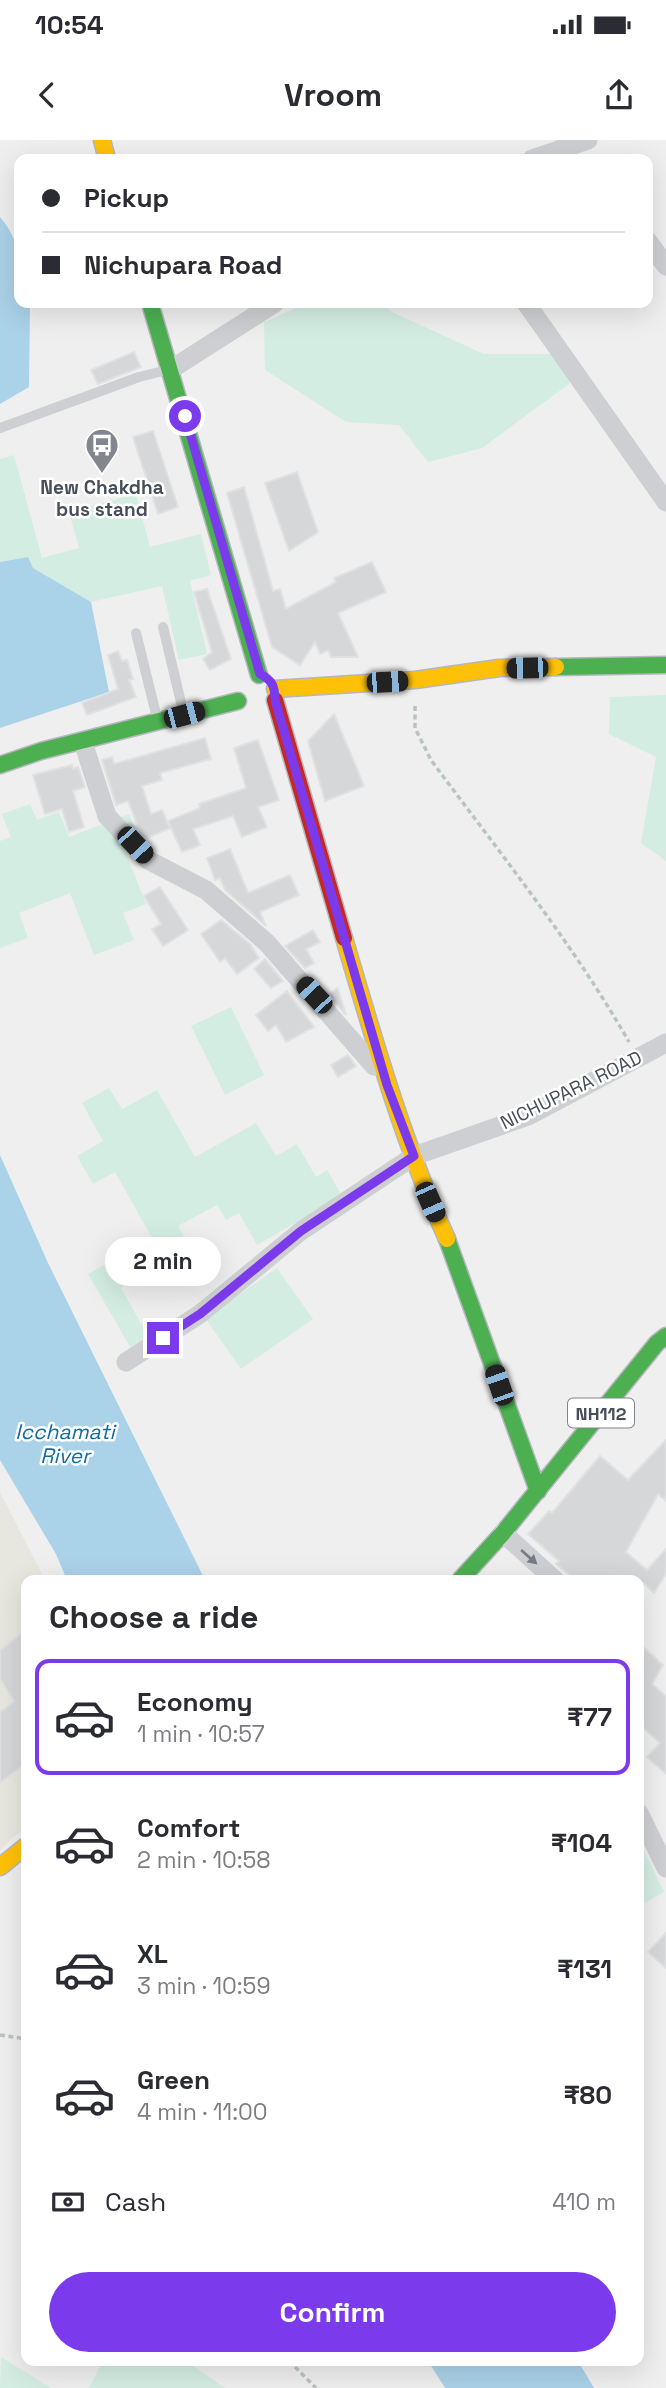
<!DOCTYPE html>
<meta charset="utf-8">
<style>
:root{--surface:#fff;--page:#f2f2f3;--text:#2b2b33;--muted:#7c7c81;--line:#e1e1e2;--accent:#7c3aed}
body{margin:0;font-family:"Space Grotesk",sans-serif;background:var(--page);color:var(--text);height:100vh;display:flex;flex-direction:column;font-size:26px;white-space:nowrap}
*{box-sizing:border-box;margin:0}
p{font-size:23px;color:var(--muted)}
.icon{flex:none;width:38px;height:38px;fill:none;stroke:currentColor;stroke-width:2;stroke-linecap:round;stroke-linejoin:round}
.map{position:relative;flex:1;overflow:hidden}
.details{position:absolute;left:21px;top:1435px;width:623px;height:791px;display:flex;flex-direction:column;background:var(--surface);border-radius:14px;box-shadow:0 7px 28px #0002}
.details>*{flex:none}
.guide{position:absolute;left:14px;top:14px;width:639px;height:154px;border-radius:14px;box-shadow:0 7px 28px #0002;display:grid;align-content:center;height:154px;padding:0 28px;background:var(--surface)}
.end{position:absolute;width:32px;height:32px;margin:-16px;border:9px solid #7c3aed;background:#fff;box-shadow:0 0 0 4px #fff}
.from{border-radius:50%}
.bubble{position:absolute;height:49px;border-radius:24px;background:var(--surface);box-shadow:0 7px 28px #0002;font-size:23px;font-weight:800;line-height:49px;text-align:center}
.car{position:absolute;width:21px;height:42px;margin:-21px -10px;border-radius:9px;box-shadow:0 0 5px 2px #0007;background:linear-gradient(#222 24%,#8ab4d8 0 40%,#222 0 76%,#8ab4d8 0 86%,#222 0)}
.guide b{display:flex;align-items:center;gap:24px;height:66px;font-size:26px}
.guide b+b{border-top:2px solid var(--line)}
.guide i{width:18px;height:18px;background:var(--text)}
ul{padding:0;list-style:none}
li{display:flex;align-items:center;gap:21px;height:116px;margin:0 14px 10px;padding:0 14px;border:4px solid transparent;border-radius:14px}
li div{flex:1}
li b{display:block;font-size:26px}
li em{font-style:normal;font-weight:800}
li.on{border-color:var(--accent)}
li>.icon{width:63px;height:63px;stroke-width:1.5}
h2{padding:0 28px;font-size:32px;line-height:84px}
.pay{display:flex;align-items:center;gap:18px;height:77px;padding:0 28px;font-size:26px}
.pay p{margin-inline-start:auto}
.primary-button{display:flex;gap:14px;margin-top:auto;padding:14px 28px}
.primary-button a{flex:1;height:80px;border-radius:42px;background:var(--accent);color:#fff;font-size:28px;font-weight:800;line-height:80px;text-align:center}
.status{display:flex;justify-content:space-between;align-items:center;height:49px;padding:0 35px;background:var(--surface);direction:ltr}
.status svg{height:19px;fill:currentColor}
header{display:flex;justify-content:space-between;align-items:center;height:91px;padding:0 28px;background:var(--surface);font-size:32px;font-weight:800}
.map>svg:first-child{display:block}
.commercial{fill:#e8e7df}
.green{fill:#d4ede2}
.water{fill:#aad2e9}
.building{fill:#d6d7d9;stroke:#e0e1e2;stroke-width:2}
.lines{fill:none;stroke-linecap:round;stroke-linejoin:round}
.fast-casing{stroke:#b4b7be;stroke-width:19}
.slow-casing{stroke:#b4b7be;stroke-width:19}
.jam-casing{stroke:#b4b7be;stroke-width:19}
.path{stroke:#b9c4c2;stroke-width:3.5;stroke-dasharray:5 3.5;stroke-linecap:butt}
.lane{stroke:#cdcfd2;stroke-width:10}
.street{stroke:#cdcfd2;stroke-width:19}
.fast{stroke:#4caf50;stroke-width:16}
.slow{stroke:#ffc107;stroke-width:16}
.jam{stroke:#c62828;stroke-width:16}
.oneway{fill:#767b84}
.route{stroke:#7c3aed;stroke-width:9}
.labels{text-anchor:middle;dominant-baseline:central;stroke-width:5;stroke-linejoin:round;paint-order:stroke}
.shield{fill:#fff;stroke:#7e838c;stroke-width:2}
.shield-label{font-size:18px;font-weight:bold;fill:#474e5a}
.poi-label{font-size:19px;font-weight:bold;fill:#474e5a;stroke:#fff}
.street-label{font-size:19px;fill:#474e5a;stroke:#fff}
.water-label{font-size:21px;font-style:italic;fill:#136ca0;stroke:#fff}
</style>
<div class="status"><b>10:54</b><svg viewBox="0 0 49 12"><path d="M0 12V9h3v3zM5 12V6h3v6zM10 12V3h3v9zM15 12V0h3v12zM26 1h20v11H26zM47 4h2v5h-2z"/></svg></div>
<header><svg class="icon" aria-label="back" viewBox="0 0 24 24"><path d="M15 5l-7 7 7 7"/></svg>Vroom<svg class="icon" aria-label="share" viewBox="0 0 24 24"><path d="M12 15V3M7 8l5-5 5 5M5 13v7h14v-7"/></svg></header>
<div class="map">
<svg width="666" height="2248" viewBox="0 0 666 2248">
<rect width="100%" height="100%" fill="#efefef"/>
<path class="commercial" d="M0,1352L45,1440H26V1689L13,1697L0,1711Z"/>
<g class="green">
<path d="M308,163H379L394,173L484,214H571L569,244L482,308L428,322L399,285L346,282L265,230L264,182Z"/>
<path d="M14,315L42,418L79,408L69,372L136,354L150,407L201,394L211,435L190,441L207,514L179,520L162,446L91,462L33,428L28,417L0,422V319Z"/>
<path d="M666,555V721L641,703L656,617L609,594L610,557Z"/>
<path d="M30,664L37,680L59,672L69,697L129,674L138,696L122,703L146,764L123,773L134,800L94,815L70,753L19,773L28,798L0,808V701L11,697L2,674Z"/>
<path d="M231,867L264,935L225,955L191,886Z"/>
<path d="M109,948L122,969L157,950L195,1017L256,983L276,1016L297,1004L316,1037L327,1030L342,1056L257,1105L239,1073L226,1080L217,1065L178,1086L190,1108L121,1148L149,1197L130,1207L88,1134L152,1098L115,1032L93,1044L77,1016L103,1001L82,963Z"/>
<path d="M277,1128L313,1179L241,1229L205,1178Z"/>
<path d="M639,1700L664,1752L639,1766Z"/>
<path d="M1,2217L51,2248H0Z"/>
<path d="M103,2221H186L225,2248H89Z"/>
</g>
<g class="water">
<path d="M0,77C24,105 19,128 19,163H30L29,247L0,264Z"/>
<path d="M28,417L33,428L91,462L109,552L0,588V422Z"/>
<path d="M0,1015L48,1123L205,1440H67L56,1414L0,1320Z"/>
<path d="M428,2221H578L594,2248H445Z"/>
</g>
<g class="building">
<path d="M134,212L141,227L98,244L91,230Z"/>
<path d="M153,291L178,367L158,374L133,297Z"/>
<path d="M297,332L318,392L289,411L265,343Z"/>
<path d="M244,347L273,451L280,449L286,469L336,442L334,438L372,422L386,452L338,473L358,517H331L328,510L320,514L315,502L300,525L272,507L227,353Z"/>
<path d="M207,449L231,519L210,530L203,519L212,512L194,452Z"/>
<path d="M118,511L122,521L127,520L133,539L129,540L136,557L87,575L82,563L118,549L108,515Z"/>
<path d="M334,574L364,646L325,661L308,601Z"/>
<path d="M205,598L211,619L160,633L162,640L142,646L151,674L162,670L170,688L145,699L141,694L128,661L116,665L102,620L112,617L114,624Z"/>
<path d="M258,600L279,660L258,667L267,687L242,697L233,676L193,689L200,705L182,712L168,681L200,668L199,664L246,648L234,608Z"/>
<path d="M72,625L73,629L78,627L85,647L73,651L84,687L69,692L62,669L45,674L33,635Z"/>
<path d="M230,709L248,753L290,735L299,755L260,772L266,786L225,750L220,738L215,740L207,718Z"/>
<path d="M160,747L188,790L163,806L152,789L161,784L144,756Z"/>
<path d="M221,780L250,804L259,818L237,834L225,818L220,822L201,794Z"/>
<path d="M313,790L320,802L306,809L314,823L305,828L285,806Z"/>
<path d="M265,819L283,841L271,848L254,829Z"/>
<path d="M337,848L338,849L346,875L328,855Z"/>
<path d="M287,851L314,887L286,902L276,885L268,891L256,875Z"/>
<path d="M348,915L356,926L338,937L331,925Z"/>
<path d="M666,1300V1361L658,1354L626,1412L647,1430L666,1409V1434L654,1453L640,1440H575L556,1424L559,1421L528,1394L549,1371L552,1373L600,1316L628,1340Z"/>
<path d="M26,1490V1623L0,1643V1572L14,1561L0,1539V1510Z"/>
<path d="M639,1503L663,1525L652,1544L666,1556V1634L647,1617L660,1603L639,1584Z"/>
<path d="M666,1793V1828L648,1812Z"/>
</g>
<g class="lines">
<defs>
<g id="fast">
<path d="M150,163L259,535"/>
<path d="M556,527L666,525"/>
<path d="M0,625L41,611L238,561"/>
<path d="M447,1099L538,1351"/>
<path d="M460,1440L503,1393L657,1203L666,1196"/>
</g>
<g id="slow">
<path d="M102,0L107,19"/>
<path d="M275,549L415,540L499,528L556,527"/>
<path d="M344,798C374,900 403,1002 447,1099"/>
<path d="M0,1727L26,1706"/>
</g>
<path id="jam" d="M275,560L344,798"/>
</defs>
<use href="#fast" class="fast-casing"/>
<use href="#slow" class="slow-casing"/>
<use href="#jam" class="jam-casing"/>
<g class="path">
<path d="M415,566V588L431,620C499,712 572,802 629,902"/>
<path d="M0,1895L26,1899"/>
<path d="M289,2221L316,2248"/>
</g>
<g class="lane">
<path d="M0,288L139,237L163,231"/>
<path d="M163,487L183,571"/>
<path d="M136,493L157,578"/>
</g>
<g class="street">
<path d="M532,19L588,0"/>
<path d="M648,101L666,126"/>
<path d="M526,163L666,362"/>
<path d="M170,230L275,163"/>
<path d="M83,602L107,676L148,720L206,750L267,803L374,926"/>
<path d="M126,1222L200,1174L301,1091L414,1016L528,976L666,903"/>
<path d="M503,1393L555,1440"/>
<path d="M639,1673L666,1728"/>
</g>
<use href="#fast" class="fast"/>
<use href="#slow" class="slow"/>
<use href="#jam" class="jam"/>
</g>
<defs><path id="oneway-solid" d="M-6-.8H1V-3.2L6.5 0L1 3.2V.8H-6Z" transform="scale(1.75)"/></defs>
<use class="oneway" href="#oneway-solid" transform="translate(529 1417) rotate(42)"/>
<g class="lines">
<path class="route" d="M163,1198L200,1174L301,1091L414,1016L387,945L275,560C275,546 272,540 260,534L185,276"/>
</g>
<defs>
<symbol id="bus-pin" viewBox="-11 -11 22 30"><path d="M0 17L-7.5 6A9.5 9.5 0 1 1 7.5 6Z" fill="#82868e" stroke="#fff"/><path d="M-5-6H5V4H4V6H2V4H-2V6H-4V4H-5ZM-3.5-4V0h7V-4ZM-3.5 1.2v1.5H-2V1.2ZM2 1.2v1.5H3.5V1.2Z" fill="#fff"/></symbol>
</defs>
<g fill-rule="evenodd">
<use href="#bus-pin" x="83" y="286" width="38" height="52"/>
</g>
<g class="labels">
<rect class="shield" x="568" y="1258.5" width="66" height="29" rx="5"/>
<g class="shield-label">
<text x="601" y="1273">NH112</text>
</g>
<g class="poi-label">
<text x="102" y="347">New Chakdha<tspan x="102" dy="22">bus stand</tspan></text>
</g>
<g class="street-label">
<text transform="translate(571 950) rotate(-26)">NICHUPARA ROAD</text>
</g>
<g class="water-label">
<text x="65" y="1291">Icchamati<tspan x="65" dy="24">River</tspan></text>
</g>
</g>
</svg>
<i class="end from" style="left:185px;top:276px"></i>
<i class="end" style="left:163px;top:1198px"></i>
<div class="bubble" style="left:105px;top:1097px;width:116px">2 min</div>
<i class="car" style="left:527px;top:528px;rotate:269deg"></i>
<i class="car" style="left:387px;top:542px;rotate:87deg"></i>
<i class="car" style="left:184px;top:575px;rotate:75deg"></i>
<i class="car" style="left:135px;top:705px;rotate:137deg"></i>
<i class="car" style="left:314px;top:855px;rotate:317deg"></i>
<i class="car" style="left:430px;top:1062px;rotate:156deg"></i>
<i class="car" style="left:499px;top:1245px;rotate:341deg"></i>
<div class="guide">
<b><i class="from"></i>Pickup</b>
<b><i></i>Nichupara Road</b>
</div>
<section class="details">
<h2>Choose a ride</h2>
<ul>
<li class="on"><svg class="icon" aria-label="car" viewBox="0 0 24 24"><path d="M5 17H2v-5l4-1 3-4h7l3 4 3 1v5h-3M9 17h6M6 11h13"/><circle cx="7" cy="17" r="2"/><circle cx="17" cy="17" r="2"/></svg><div><b>Economy</b><p>1 min · 10:57</p></div><em>₹77</em></li>
<li><svg class="icon" aria-label="car" viewBox="0 0 24 24"><path d="M5 17H2v-5l4-1 3-4h7l3 4 3 1v5h-3M9 17h6M6 11h13"/><circle cx="7" cy="17" r="2"/><circle cx="17" cy="17" r="2"/></svg><div><b>Comfort</b><p>2 min · 10:58</p></div><em>₹104</em></li>
<li><svg class="icon" aria-label="car" viewBox="0 0 24 24"><path d="M5 17H2v-5l4-1 3-4h7l3 4 3 1v5h-3M9 17h6M6 11h13"/><circle cx="7" cy="17" r="2"/><circle cx="17" cy="17" r="2"/></svg><div><b>XL</b><p>3 min · 10:59</p></div><em>₹131</em></li>
<li><svg class="icon" aria-label="car" viewBox="0 0 24 24"><path d="M5 17H2v-5l4-1 3-4h7l3 4 3 1v5h-3M9 17h6M6 11h13"/><circle cx="7" cy="17" r="2"/><circle cx="17" cy="17" r="2"/></svg><div><b>Green</b><p>4 min · 11:00</p></div><em>₹80</em></li>
</ul>
<div class="pay"><svg class="icon" aria-label="cash" viewBox="0 0 24 24"><path d="M3 7h18v10H3z"/><circle cx="12" cy="12" r="2"/></svg>Cash<p>410 m</p></div>
<div class="primary-button"><a>Confirm</a></div>
</section>
</div>
